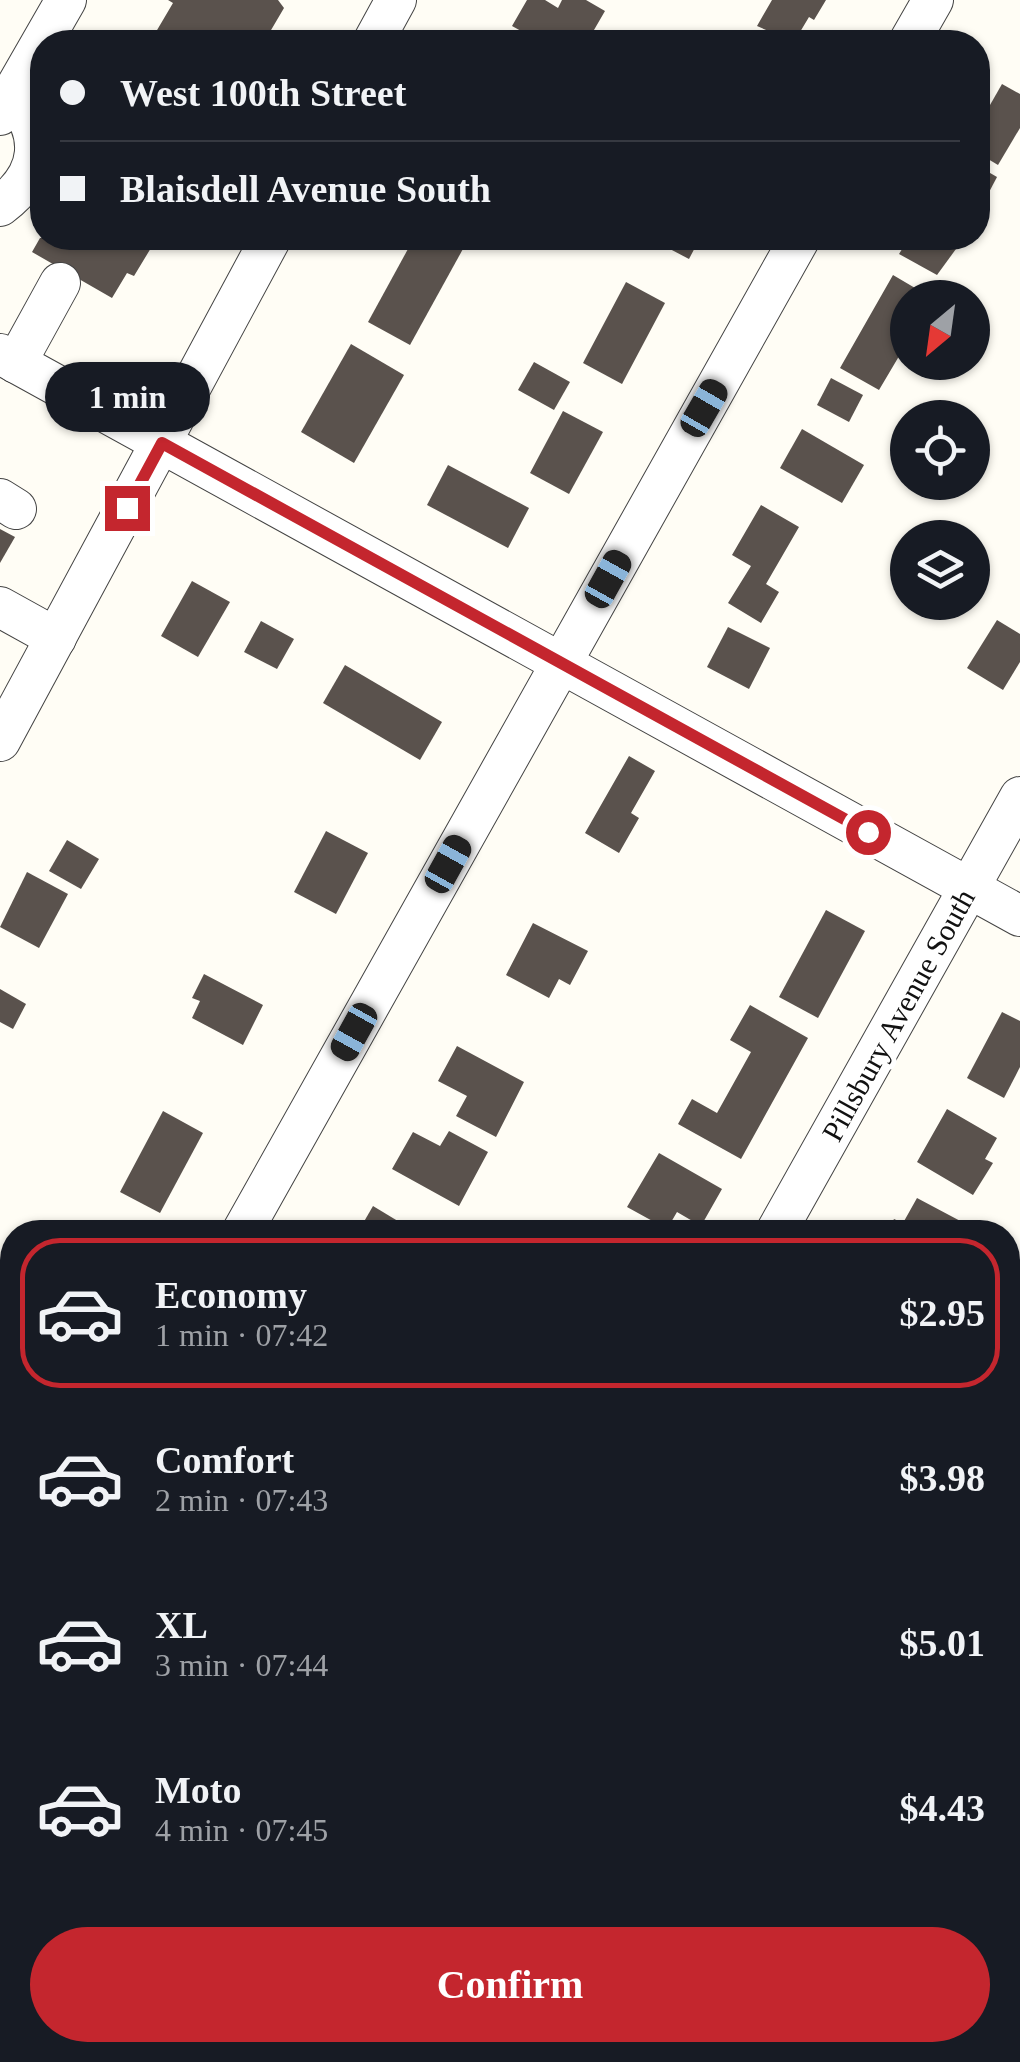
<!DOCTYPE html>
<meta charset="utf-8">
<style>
:root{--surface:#171b24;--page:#20242c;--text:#f1f3f6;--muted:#9ea1a6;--line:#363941;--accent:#c4262e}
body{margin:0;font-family:"Times New Roman",serif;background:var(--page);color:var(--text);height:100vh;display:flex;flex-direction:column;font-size:38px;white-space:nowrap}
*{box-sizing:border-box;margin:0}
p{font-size:32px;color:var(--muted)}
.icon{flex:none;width:55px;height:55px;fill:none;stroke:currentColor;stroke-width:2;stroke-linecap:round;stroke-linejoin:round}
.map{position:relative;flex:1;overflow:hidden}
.side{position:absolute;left:0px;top:1220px;width:1020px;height:842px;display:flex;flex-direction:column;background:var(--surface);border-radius:40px 40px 0 0;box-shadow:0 2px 8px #0004}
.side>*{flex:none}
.guide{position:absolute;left:30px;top:30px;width:960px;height:220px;border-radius:40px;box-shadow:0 2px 8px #0004;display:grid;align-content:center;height:220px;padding:0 30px;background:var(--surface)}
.needle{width:65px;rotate:209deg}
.controls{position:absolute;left:890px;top:280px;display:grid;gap:20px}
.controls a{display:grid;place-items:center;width:100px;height:100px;border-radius:50%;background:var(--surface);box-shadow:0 2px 8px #0004;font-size:50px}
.end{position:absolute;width:45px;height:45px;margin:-22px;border:12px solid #c4262e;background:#fff;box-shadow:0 0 0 5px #fff}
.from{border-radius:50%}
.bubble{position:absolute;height:70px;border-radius:35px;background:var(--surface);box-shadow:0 2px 8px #0004;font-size:32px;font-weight:800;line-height:70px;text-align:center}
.car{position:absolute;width:30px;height:60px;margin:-30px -15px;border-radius:12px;box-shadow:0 0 8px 2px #0007;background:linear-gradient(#222 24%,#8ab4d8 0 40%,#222 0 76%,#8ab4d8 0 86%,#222 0)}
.guide b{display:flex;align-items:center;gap:35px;height:95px;font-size:38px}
.guide b+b{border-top:2px solid var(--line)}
.guide i{width:25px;height:25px;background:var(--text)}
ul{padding:18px 0 0;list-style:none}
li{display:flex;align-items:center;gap:30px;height:150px;margin:0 20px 15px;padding:0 10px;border:5px solid transparent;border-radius:40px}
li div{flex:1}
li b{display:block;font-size:38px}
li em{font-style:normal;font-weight:800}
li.on{border-color:var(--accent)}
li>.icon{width:90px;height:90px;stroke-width:1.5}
.primary-button{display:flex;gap:20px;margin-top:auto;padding:20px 30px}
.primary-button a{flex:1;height:115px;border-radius:60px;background:var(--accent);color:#fff;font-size:40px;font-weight:800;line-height:115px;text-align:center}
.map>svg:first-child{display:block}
.building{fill:#5a524d}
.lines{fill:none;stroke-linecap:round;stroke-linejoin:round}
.minor-casing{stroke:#444;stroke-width:42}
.minor{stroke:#fff;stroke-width:40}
.route{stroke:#c4262e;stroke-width:12}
.labels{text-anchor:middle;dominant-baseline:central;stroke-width:10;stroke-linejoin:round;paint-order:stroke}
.street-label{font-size:30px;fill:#111;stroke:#fff}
</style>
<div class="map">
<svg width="1020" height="2062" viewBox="0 0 1020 2062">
<rect width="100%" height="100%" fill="#fffdf5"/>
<g class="building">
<path d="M168,0H278L284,8L264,42H150L173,3Z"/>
<path d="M527,0H545L558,8L562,0H586L605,11L587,42H541L512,26Z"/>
<path d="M772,0H826L814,20L809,17L794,42L757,26Z"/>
<path d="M1002,84L1020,94V128L998,165L978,153V126Z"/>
<path d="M978,166L997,177L978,213Z"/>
<path d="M40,238H157L134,276L127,273L112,298L32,252Z"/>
<path d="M414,238H469L410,345L368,322Z"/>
<path d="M649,238H700L689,259Z"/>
<path d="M909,238H964L937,275L899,254Z"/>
<path d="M893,275L932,298H908V341L879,390L840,368Z"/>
<path d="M626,282L665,303L622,384L583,363Z"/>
<path d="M351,344L404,375L354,463L301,432Z"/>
<path d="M534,362L570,382L554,410L518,390Z"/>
<path d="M831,378L863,395L849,422L817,405Z"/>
<path d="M563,411L603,432L569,494L530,473Z"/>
<path d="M802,429L864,465L842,503L780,468Z"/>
<path d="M448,465L529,508L508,548L427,505Z"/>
<path d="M761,505L799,527L766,584L779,592L761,623L728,603L751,566L732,555Z"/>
<path d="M0,529L15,537L0,563Z"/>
<path d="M192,581L230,602L198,657L161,636Z"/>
<path d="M997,620L1020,634V662L1003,690L967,668Z"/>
<path d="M261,621L294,639L277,669L244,652Z"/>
<path d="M728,627L770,648L749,689L707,667Z"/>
<path d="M345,665L442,722L420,760L323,703Z"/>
<path d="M629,756L655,771L631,813L639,818L619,853L585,833Z"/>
<path d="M326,831L368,853L336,914L294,892Z"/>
<path d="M67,840L99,859L81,889L49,871Z"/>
<path d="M27,872L68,894L39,948L0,927Z"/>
<path d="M826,910L865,931L818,1018L779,997Z"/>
<path d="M533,923L588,951L570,985L559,979L549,998L506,975Z"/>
<path d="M204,974L263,1005L243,1045L192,1018L200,1001L192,998Z"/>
<path d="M0,989L26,1004L13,1029L0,1022Z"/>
<path d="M750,1005L808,1038L741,1159L678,1124L692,1099L717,1113L751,1052L730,1040Z"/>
<path d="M1002,1012L1020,1021V1067L1004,1098L967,1078Z"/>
<path d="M457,1046L524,1082L496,1137L456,1116L467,1096L438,1081Z"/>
<path d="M947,1109L997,1138L985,1159L993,1163L973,1195L917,1162Z"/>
<path d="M163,1111L203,1133L160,1213L120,1192Z"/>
<path d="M449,1131L488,1152L459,1206L392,1169L413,1132L440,1146Z"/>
<path d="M659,1153L722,1189L701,1226L677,1212L667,1229L627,1207Z"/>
<path d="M917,1198L981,1232H887L894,1219L903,1223Z"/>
<path d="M373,1206L411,1229L409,1232H358Z"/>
<path d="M4,1339L12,1343V1368L0,1361Z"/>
<path d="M0,1409L12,1416V1483L0,1506Z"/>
<path d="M1008,1568L1020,1575V1617L1008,1610Z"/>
<path d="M12,1852V1908L0,1901V1874Z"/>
<path d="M0,1912L12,1919V1966L8,1964L0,1978Z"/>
<path d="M1020,1941V1992L1008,1985V1964Z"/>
<path d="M1008,2013L1020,2020V2051L1008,2043Z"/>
<path d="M191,2050H230L236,2053L232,2062H184Z"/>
<path d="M429,2050H477L470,2062H422Z"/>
<path d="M966,2050H998L1020,2062H959Z"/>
</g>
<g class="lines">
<defs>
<g id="minor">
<path d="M373,42L396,0"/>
<path d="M909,42L933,0"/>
<path d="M0,115L66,0"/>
<path d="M0,206C44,173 45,134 12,94"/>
<path d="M0,354L1020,916"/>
<path d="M16,363L60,283"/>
<path d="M0,499L16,509"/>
<path d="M0,607L56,638"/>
<path d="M0,741L271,238"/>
<path d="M242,1232L800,238"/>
<path d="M776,1232L1020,797"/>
<path d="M0,1664L12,1641"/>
<path d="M1008,1791L1020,1768"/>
<path d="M310,2062L316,2050"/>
<path d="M856,2062L863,2050"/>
</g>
</defs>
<use href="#minor" class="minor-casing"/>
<use href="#minor" class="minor"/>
</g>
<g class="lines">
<path class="route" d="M127,508L162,443L868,832"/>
</g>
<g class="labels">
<g class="street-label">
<text transform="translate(898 1015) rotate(-61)">Pillsbury Avenue South</text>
</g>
</g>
</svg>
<div class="controls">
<a><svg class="needle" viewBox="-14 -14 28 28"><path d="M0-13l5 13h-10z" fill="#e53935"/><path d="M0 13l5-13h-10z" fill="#9ea1a6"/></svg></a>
<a><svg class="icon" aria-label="locate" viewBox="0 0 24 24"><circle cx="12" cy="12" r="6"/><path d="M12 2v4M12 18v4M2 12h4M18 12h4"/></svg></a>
<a><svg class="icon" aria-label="layers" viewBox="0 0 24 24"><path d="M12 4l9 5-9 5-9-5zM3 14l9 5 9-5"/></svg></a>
</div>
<i class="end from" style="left:868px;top:832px"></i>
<i class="end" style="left:127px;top:508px"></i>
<div class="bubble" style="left:45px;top:362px;width:165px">1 min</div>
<i class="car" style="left:704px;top:408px;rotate:30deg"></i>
<i class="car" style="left:608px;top:579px;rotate:29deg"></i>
<i class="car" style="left:448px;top:864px;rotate:29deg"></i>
<i class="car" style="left:354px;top:1032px;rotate:209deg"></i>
<div class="guide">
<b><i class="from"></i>West 100th Street</b>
<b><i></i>Blaisdell Avenue South</b>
</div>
<section class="side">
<ul>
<li class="on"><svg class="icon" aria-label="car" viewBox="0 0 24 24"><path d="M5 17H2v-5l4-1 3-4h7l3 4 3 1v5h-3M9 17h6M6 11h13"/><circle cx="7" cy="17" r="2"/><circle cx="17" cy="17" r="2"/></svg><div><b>Economy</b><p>1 min · 07:42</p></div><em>$2.95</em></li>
<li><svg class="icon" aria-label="car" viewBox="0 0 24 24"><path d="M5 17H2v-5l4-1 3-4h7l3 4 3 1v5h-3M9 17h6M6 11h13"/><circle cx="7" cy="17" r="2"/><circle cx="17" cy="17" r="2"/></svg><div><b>Comfort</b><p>2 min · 07:43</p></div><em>$3.98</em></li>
<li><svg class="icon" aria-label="car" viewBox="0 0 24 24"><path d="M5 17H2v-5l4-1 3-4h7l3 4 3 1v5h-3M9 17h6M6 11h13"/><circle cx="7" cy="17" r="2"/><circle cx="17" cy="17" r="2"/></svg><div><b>XL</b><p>3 min · 07:44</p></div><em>$5.01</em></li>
<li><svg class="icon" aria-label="car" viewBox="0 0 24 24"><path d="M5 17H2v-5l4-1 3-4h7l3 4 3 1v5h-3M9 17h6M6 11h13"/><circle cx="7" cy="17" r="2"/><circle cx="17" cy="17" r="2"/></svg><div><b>Moto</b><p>4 min · 07:45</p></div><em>$4.43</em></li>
</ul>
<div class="primary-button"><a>Confirm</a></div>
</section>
</div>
